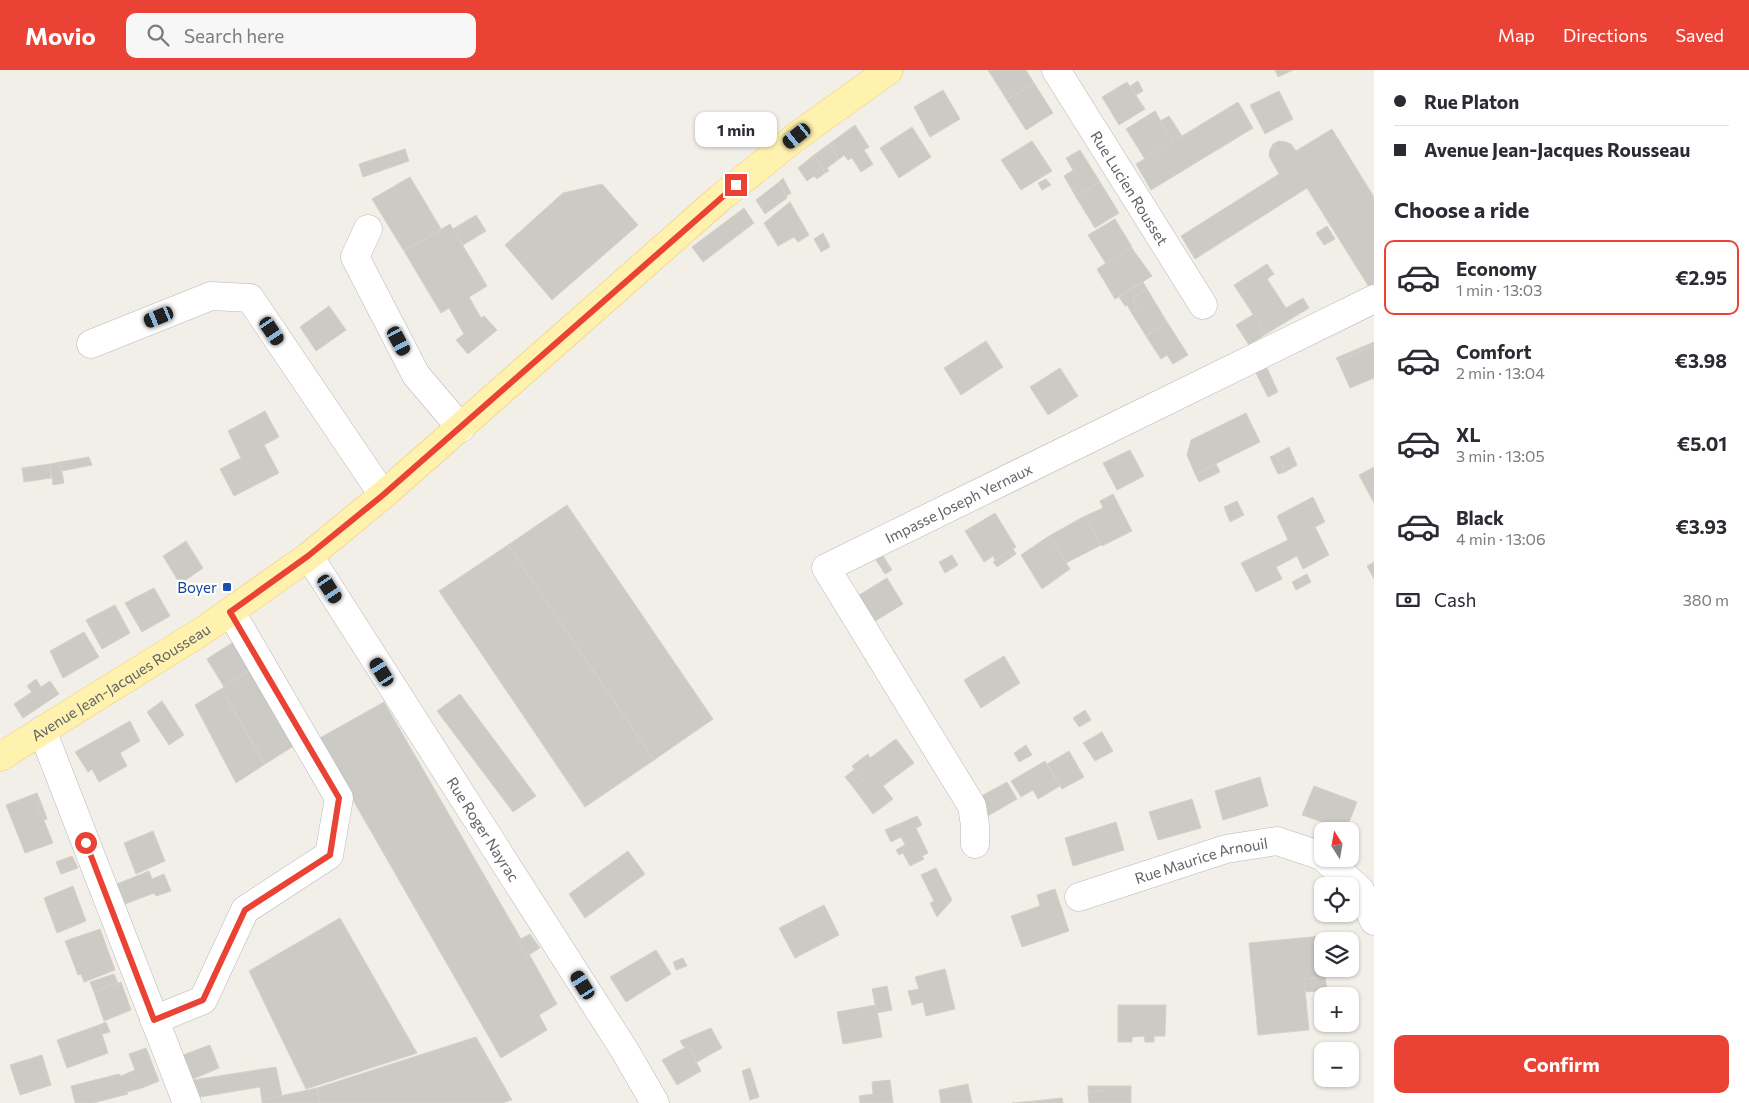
<!DOCTYPE html>
<meta charset="utf-8">
<style>
:root{--surface:#fff;--page:#f7f7f7;--text:#2b2b33;--muted:#7c7c81;--line:#e1e1e2;--accent:#ea4335}
body{margin:0;font-family:Commissioner,sans-serif;background:var(--page);color:var(--text);height:100vh;display:flex;flex-direction:column;font-size:19px;white-space:nowrap}
*{box-sizing:border-box;margin:0}
p{font-size:16px;color:var(--muted)}
.icon{flex:none;width:28px;height:28px;fill:none;stroke:currentColor;stroke-width:2;stroke-linecap:round;stroke-linejoin:round}
.map{position:relative;flex:1;overflow:hidden}
.details{display:flex;flex-direction:column;background:var(--surface);width:375px}
.details>*{flex:none}
.hud{display:grid;align-content:center;height:110px;padding:0 20px;background:var(--surface)}
.needle{width:32px;rotate:349deg}
.buttons{position:absolute;left:1314px;top:752px;display:grid;gap:10px}
.buttons a{display:grid;place-items:center;width:45px;height:45px;border-radius:10px;background:var(--surface);box-shadow:0 1px 4px #0004;font-size:25px}
.end{position:absolute;width:22px;height:22px;margin:-11px;border:6px solid #ea4335;background:#fff;box-shadow:0 0 0 2px #fff}
.from{border-radius:50%}
.bubble{position:absolute;height:35px;border-radius:10px;background:var(--surface);box-shadow:0 1px 4px #0004;font-size:16px;font-weight:700;line-height:35px;text-align:center}
.car{position:absolute;width:15px;height:30px;margin:-15px -8px;border-radius:6px;box-shadow:0 0 4px 1px #0007;background:linear-gradient(#222 24%,#8ab4d8 0 40%,#222 0 76%,#8ab4d8 0 86%,#222 0)}
.hud b{display:flex;align-items:center;gap:18px;height:48px;font-size:19px}
.hud b+b{border-top:1px solid var(--line)}
.hud i{width:12px;height:12px;background:var(--text)}
ul{padding:0;list-style:none}
li{display:flex;align-items:center;gap:15px;height:75px;margin:0 10px 8px;padding:0 10px;border:2px solid transparent;border-radius:10px}
li div{flex:1}
li b{display:block;font-size:19px}
li em{font-style:normal;font-weight:700}
li.current{border-color:var(--accent)}
li>.icon{width:45px;height:45px;stroke-width:1.5}
h2{padding:0 20px;font-size:22px;line-height:60px}
.pay{display:flex;align-items:center;gap:12px;height:55px;padding:0 20px;font-size:19px}
.pay p{margin-inline-start:auto}
.primary-button{display:flex;gap:10px;margin-top:auto;padding:10px 20px}
.primary-button a{flex:1;height:58px;border-radius:10px;background:var(--accent);color:#fff;font-size:20px;font-weight:700;line-height:58px;text-align:center}
header{display:flex;align-items:center;gap:30px;box-sizing:border-box;height:70px;padding:0 25px;background:var(--accent);color:#fff}
header strong{font-size:24px}
nav{display:flex;gap:28px;margin-inline-start:auto;font-size:18px}
.search{width:350px;height:45px;background:var(--page);display:flex;align-items:center;gap:12px;box-sizing:border-box;padding:0 18px;border-radius:10px;color:var(--muted);font-size:19px}
main{display:flex;flex:1;min-height:0}
.map>svg:first-child{display:block}
.building{fill:#cccac5;stroke:#d6d1c6}
.lines{fill:none;stroke-linecap:round;stroke-linejoin:round}
.minor-casing{stroke:#b5b8bc;stroke-width:29}
.major-casing{stroke:#f2c960;stroke-width:29}
.minor{stroke:#fff;stroke-width:28}
.major{stroke:#fff2af;stroke-width:28}
.route{stroke:#ea4335;stroke-width:6}
.transit-dot{fill:#1a4fb4;stroke:#fff;stroke-width:2}
.labels{text-anchor:middle;dominant-baseline:central;stroke-width:4.5;stroke-linejoin:round;paint-order:stroke}
.street-label{font-size:15px;fill:#5f6368;stroke:#fff}
.transit-label{font-size:15px;fill:#164399;stroke:#fff;text-anchor:end}
</style>
<header>
<strong>Movio</strong>
<div class="search"><svg class="icon" aria-label="search" viewBox="0 0 24 24"><circle cx="10" cy="10" r="6"/><path d="M15 15l6 6"/></svg>Search here</div>
<nav><a>Map</a><a>Directions</a><a>Saved</a></nav>
</header>
<main>
<div class="map">
<svg width="1374" height="1033" viewBox="0 0 1374 1033">
<rect width="100%" height="100%" fill="#f1efe8"/>
<g class="building">
<path d="M988,0H1026L1034,13L1007,30Z"/>
<path d="M1275,0H1293L1278,7Z"/>
<path d="M1138,11L1143,21L1136,25L1130,16Z"/>
<path d="M1127,12L1145,39L1119,55L1102,27Z"/>
<path d="M1034,13L1053,43L1026,60L1007,30Z"/>
<path d="M943,20L960,49L930,67L914,37Z"/>
<path d="M1279,21L1293,49L1265,64L1250,35Z"/>
<path d="M1238,32L1253,58L1151,120L1136,94Z"/>
<path d="M1155,41L1173,72L1145,89L1126,59Z"/>
<path d="M1169,46L1182,66L1173,72L1160,51Z"/>
<path d="M855,55L869,77L864,80L873,94L861,102L852,88L848,90L844,85L839,89L829,74Z"/>
<path d="M912,57L931,87L899,108L880,78Z"/>
<path d="M1332,59L1374,127V225L1307,118L1195,189L1181,166L1279,104L1269,86L1270,80L1273,74L1279,71L1286,72L1291,74L1296,81Z"/>
<path d="M1032,71L1052,101L1021,120L1001,90Z"/>
<path d="M829,74L839,89L827,98L829,101L825,103L814,85Z"/>
<path d="M405,79L409,91L363,107L359,94Z"/>
<path d="M1080,80L1100,112L1076,127L1064,106L1073,100L1066,88Z"/>
<path d="M814,85L825,103L817,109L814,106L807,111L798,98Z"/>
<path d="M410,107L441,159L404,181L372,129Z"/>
<path d="M783,108L791,123L786,126L779,112Z"/>
<path d="M1046,109L1051,115L1042,120L1038,113Z"/>
<path d="M779,112L787,128L765,144L756,130Z"/>
<path d="M1100,112L1119,143L1095,158L1076,127Z"/>
<path d="M602,114L638,155L552,230L505,175L563,123Z"/>
<path d="M790,132L809,165L798,172L794,167L778,176L764,153Z"/>
<path d="M744,138L754,153L703,192L692,177Z"/>
<path d="M476,145L486,161L463,175L453,159Z"/>
<path d="M1115,149L1132,177L1106,194L1088,165Z"/>
<path d="M450,154L487,216L469,227L481,248L484,246L497,260L468,284L456,270L464,264L449,238L441,243L404,181Z"/>
<path d="M1327,156L1335,169L1324,175L1316,163Z"/>
<path d="M823,163L830,177L821,182L814,169Z"/>
<path d="M1131,177L1152,206L1115,229L1097,199Z"/>
<path d="M1267,194L1274,204L1267,209L1286,238L1303,228L1309,238L1266,264L1234,215Z"/>
<path d="M1143,212L1147,219L1132,228L1137,239L1131,242L1127,235L1125,236L1119,227Z"/>
<path d="M1147,219L1167,252L1146,266L1131,242L1137,239L1132,228Z"/>
<path d="M329,236L346,260L316,281L300,257Z"/>
<path d="M1254,244L1266,264L1249,275L1236,255Z"/>
<path d="M1167,252L1188,285L1173,294L1167,285L1161,289L1146,266Z"/>
<path d="M986,271L1003,297L961,325L944,298Z"/>
<path d="M1374,272V275L1338,291L1336,288Z"/>
<path d="M1374,275V308L1350,318L1338,291Z"/>
<path d="M1060,298L1078,326L1048,345L1030,317Z"/>
<path d="M1267,298L1278,322L1268,327L1256,303Z"/>
<path d="M265,341L279,367L264,375L279,403L234,426L220,399L241,388L228,361Z"/>
<path d="M1246,343L1260,372L1195,404L1187,385L1191,370Z"/>
<path d="M1289,377L1297,395L1285,402L1276,384Z"/>
<path d="M1130,380L1144,406L1117,420L1103,393Z"/>
<path d="M1276,384L1285,402L1278,404L1270,387Z"/>
<path d="M89,387L92,395L62,401L60,392Z"/>
<path d="M60,392L64,413L53,415L50,394Z"/>
<path d="M50,394L51,408L24,412L22,398Z"/>
<path d="M1216,394L1220,402L1199,412L1195,404Z"/>
<path d="M1374,397V433L1359,405Z"/>
<path d="M1113,424L1132,461L1102,476L1085,446L1103,438L1100,431Z"/>
<path d="M1313,427L1325,452L1315,457L1329,485L1303,499L1297,486L1276,497L1282,509L1256,522L1241,493L1288,470L1277,446Z"/>
<path d="M1237,431L1244,445L1230,452L1224,437Z"/>
<path d="M567,435L713,649L654,690L508,475Z"/>
<path d="M995,443L1016,477L995,490L993,486L984,492L965,461Z"/>
<path d="M1085,446L1101,475L1066,493L1049,466Z"/>
<path d="M1049,466L1070,499L1042,519L1021,485Z"/>
<path d="M186,471L203,498L180,514L163,486Z"/>
<path d="M508,475L654,690L585,737L439,521Z"/>
<path d="M1013,479L1016,484L997,497L993,492Z"/>
<path d="M952,485L958,495L945,503L939,492Z"/>
<path d="M883,486L892,500L885,504L876,490Z"/>
<path d="M1374,492V509L1367,496Z"/>
<path d="M1307,504L1311,512L1296,520L1292,512Z"/>
<path d="M887,508L903,534L872,553L856,527Z"/>
<path d="M154,518L170,546L142,562L125,533Z"/>
<path d="M115,535L130,563L102,579L86,550Z"/>
<path d="M84,562L99,587L63,608L50,581Z"/>
<path d="M235,571L252,599L224,617L207,589Z"/>
<path d="M1004,586L1020,613L981,638L964,610Z"/>
<path d="M252,599L297,674L265,694L221,619Z"/>
<path d="M36,609L41,617L50,611L59,624L23,648L14,634L32,622L27,616Z"/>
<path d="M221,619L265,694L236,713L195,635Z"/>
<path d="M460,624L536,726L513,742L437,641Z"/>
<path d="M162,631L184,665L169,675L147,642Z"/>
<path d="M384,632L521,869L517,871L527,886L529,884L557,934L539,945L547,960L501,988L318,669Z"/>
<path d="M1085,640L1091,650L1079,657L1073,648Z"/>
<path d="M130,651L140,671L120,683L127,696L99,712L92,699L88,702L75,682Z"/>
<path d="M1102,662L1113,681L1095,691L1083,673Z"/>
<path d="M896,669L914,693L883,716L893,729L873,744L853,717L863,710L852,696L868,684L870,688Z"/>
<path d="M1026,675L1032,685L1019,692L1014,683Z"/>
<path d="M1069,681L1084,707L1062,719L1047,694Z"/>
<path d="M1045,691L1060,716L1038,729L1033,720L1021,727L1011,711Z"/>
<path d="M855,699L863,710L853,717L845,707Z"/>
<path d="M1260,707L1268,736L1223,750L1215,721Z"/>
<path d="M1007,712L1017,729L988,746L978,728Z"/>
<path d="M1314,716L1357,732L1346,760L1302,745Z"/>
<path d="M37,723L42,735L38,736L53,773L25,783L6,735Z"/>
<path d="M1192,729L1201,758L1158,770L1149,742Z"/>
<path d="M42,735L47,749L43,750L38,736Z"/>
<path d="M917,746L922,755L916,758L928,783L922,786L924,789L910,796L903,783L899,785L896,780L905,775L901,767L891,772L885,760Z"/>
<path d="M1116,752L1124,780L1073,796L1065,768Z"/>
<path d="M153,761L165,791L136,804L124,773Z"/>
<path d="M628,781L645,804L585,848L569,824Z"/>
<path d="M72,786L78,798L61,804L56,792Z"/>
<path d="M936,798L952,830L937,847L930,833L934,831L921,805Z"/>
<path d="M149,801L152,809L164,804L171,821L156,826L154,823L125,834L117,814Z"/>
<path d="M73,816L86,851L57,863L44,828Z"/>
<path d="M1055,819L1069,861L1022,877L1011,846L1040,836L1037,825Z"/>
<path d="M824,835L839,865L795,888L779,858Z"/>
<path d="M340,848L417,983L306,1019L249,901Z"/>
<path d="M100,859L115,900L84,912L81,904L78,905L65,871Z"/>
<path d="M530,864L540,878L527,886L517,871Z"/>
<path d="M1321,866L1322,899H1324L1325,907L1304,909L1309,960L1258,965L1249,873Z"/>
<path d="M656,880L671,904L626,932L610,907Z"/>
<path d="M683,888L687,896L676,900L673,892Z"/>
<path d="M945,899L955,939L926,946L923,932L912,935L908,921L919,919L915,907Z"/>
<path d="M114,904L118,913L94,922L90,912Z"/>
<path d="M1325,907L1327,920L1305,922L1304,909Z"/>
<path d="M121,912L131,940L104,951L94,922Z"/>
<path d="M887,916L892,940L877,943L872,919Z"/>
<path d="M876,935L882,967L843,974L837,942Z"/>
<path d="M1118,935H1166L1165,966H1154V972H1145L1144,966L1132,967V972H1118Z"/>
<path d="M106,952L110,962L102,964L99,955Z"/>
<path d="M99,955L108,983L67,998L57,970Z"/>
<path d="M711,958L722,978L697,992L688,976L684,977L680,971Z"/>
<path d="M476,967L512,1030L502,1033H319L317,1018Z"/>
<path d="M210,975L219,998L193,1009L183,985Z"/>
<path d="M688,976L701,1001L677,1015L662,990Z"/>
<path d="M146,978L159,1011L142,1018L127,1022L128,1024L93,1033H75L71,1016L119,1004L121,1006L135,1000L129,984Z"/>
<path d="M42,985L51,1015L20,1025L10,995Z"/>
<path d="M276,997L282,1026L262,1030L260,1017L200,1027L193,1010Z"/>
<path d="M750,998L759,1027L750,1030L742,1001Z"/>
<path d="M890,1010L893,1033H860L859,1026L873,1024L872,1012Z"/>
<path d="M968,1014L972,1033H941L939,1020Z"/>
<path d="M1088,1016H1104V1021L1088,1022Z"/>
<path d="M1104,1016H1131V1033H1089L1088,1022L1104,1021Z"/>
<path d="M317,1018L319,1033H262V1030Z"/>
<path d="M1062,1028L1063,1033H1034V1031Z"/>
<path d="M1034,1031V1033H1012Z"/>
</g>
<g class="lines">
<defs>
<g id="minor">
<path id="s1" d="M1056,0L1203,235"/>
<path d="M368,159L355,187L416,305L461,358"/>
<path d="M91,274L211,226L250,228L383,425"/>
<path id="s2" d="M309,486L625,981L655,1033"/>
<path d="M42,660L187,1033"/>
<path id="s3" d="M975,774V755L972,736L826,498L1374,229"/>
<path d="M1325,789L1360,820L1374,851"/>
<path id="s4" d="M1079,827L1226,779L1277,771L1322,786"/>
<path d="M154,950L203,930L245,840L329,785L339,728L231,542"/>
</g>
<g id="major">
<path id="s5" d="M0,687L204,560L309,486L383,425L720,128L797,66L889,0"/>
</g>
</defs>
<use href="#minor" class="minor-casing"/>
<use href="#major" class="major-casing"/>
<use href="#minor" class="minor"/>
<use href="#major" class="major"/>
</g>
<g class="lines">
<path class="route" d="M86,773L154,950L203,930L245,840L330,785L339,728L230,542L308,486L383,425L736,115"/>
</g>
<rect class="transit-dot" x="222" y="512" width="10" height="10" rx="2.5"/>
<g class="labels">
<g class="street-label">
<text stroke="none"><textPath href="#s1" startOffset="139">Rue Lucien Rousset</textPath></text>
<text stroke="none"><textPath href="#s3" startOffset="465">Impasse Joseph Yernaux</textPath></text>
<text stroke="none"><textPath href="#s5" startOffset="142">Avenue Jean-Jacques Rousseau</textPath></text>
<text stroke="none"><textPath href="#s2" startOffset="324">Rue Roger Nayrac</textPath></text>
<text stroke="none"><textPath href="#s4" startOffset="128">Rue Maurice Arnouil</textPath></text>
</g>
<g class="transit-label">
<text x="217" y="517">Boyer</text>
</g>
</g>
</svg>
<div class="buttons">
<a><svg class="needle" viewBox="-14 -14 28 28"><path d="M0-13l5 13h-10z" fill="#e53935"/><path d="M0 13l5-13h-10z" fill="#7c7c81"/></svg></a>
<a><svg class="icon" aria-label="locate" viewBox="0 0 24 24"><circle cx="12" cy="12" r="6"/><path d="M12 2v4M12 18v4M2 12h4M18 12h4"/></svg></a>
<a><svg class="icon" aria-label="layers" viewBox="0 0 24 24"><path d="M12 4l9 5-9 5-9-5zM3 14l9 5 9-5"/></svg></a>
<a>+</a>
<a>−</a>
</div>
<i class="end from" style="left:86px;top:773px"></i>
<i class="end" style="left:736px;top:115px"></i>
<div class="bubble" style="left:695px;top:42px;width:82px">1 min</div>
<i class="car" style="left:797px;top:66px;rotate:231deg"></i>
<i class="car" style="left:159px;top:247px;rotate:248deg"></i>
<i class="car" style="left:272px;top:261px;rotate:146deg"></i>
<i class="car" style="left:399px;top:271px;rotate:152deg"></i>
<i class="car" style="left:330px;top:519px;rotate:147deg"></i>
<i class="car" style="left:382px;top:602px;rotate:328deg"></i>
<i class="car" style="left:583px;top:915px;rotate:328deg"></i>
</div>
<section class="details">
<div class="hud">
<b><i class="from"></i>Rue Platon</b>
<b><i></i>Avenue Jean-Jacques Rousseau</b>
</div>
<h2>Choose a ride</h2>
<ul>
<li class="current"><svg class="icon" aria-label="car" viewBox="0 0 24 24"><path d="M5 17H2v-5l4-1 3-4h7l3 4 3 1v5h-3M9 17h6M6 11h13"/><circle cx="7" cy="17" r="2"/><circle cx="17" cy="17" r="2"/></svg><div><b>Economy</b><p>1 min · 13:03</p></div><em>€2.95</em></li>
<li><svg class="icon" aria-label="car" viewBox="0 0 24 24"><path d="M5 17H2v-5l4-1 3-4h7l3 4 3 1v5h-3M9 17h6M6 11h13"/><circle cx="7" cy="17" r="2"/><circle cx="17" cy="17" r="2"/></svg><div><b>Comfort</b><p>2 min · 13:04</p></div><em>€3.98</em></li>
<li><svg class="icon" aria-label="car" viewBox="0 0 24 24"><path d="M5 17H2v-5l4-1 3-4h7l3 4 3 1v5h-3M9 17h6M6 11h13"/><circle cx="7" cy="17" r="2"/><circle cx="17" cy="17" r="2"/></svg><div><b>XL</b><p>3 min · 13:05</p></div><em>€5.01</em></li>
<li><svg class="icon" aria-label="car" viewBox="0 0 24 24"><path d="M5 17H2v-5l4-1 3-4h7l3 4 3 1v5h-3M9 17h6M6 11h13"/><circle cx="7" cy="17" r="2"/><circle cx="17" cy="17" r="2"/></svg><div><b>Black</b><p>4 min · 13:06</p></div><em>€3.93</em></li>
</ul>
<div class="pay"><svg class="icon" aria-label="cash" viewBox="0 0 24 24"><path d="M3 7h18v10H3z"/><circle cx="12" cy="12" r="2"/></svg>Cash<p>380 m</p></div>
<div class="primary-button"><a>Confirm</a></div>
</section>
</main>
